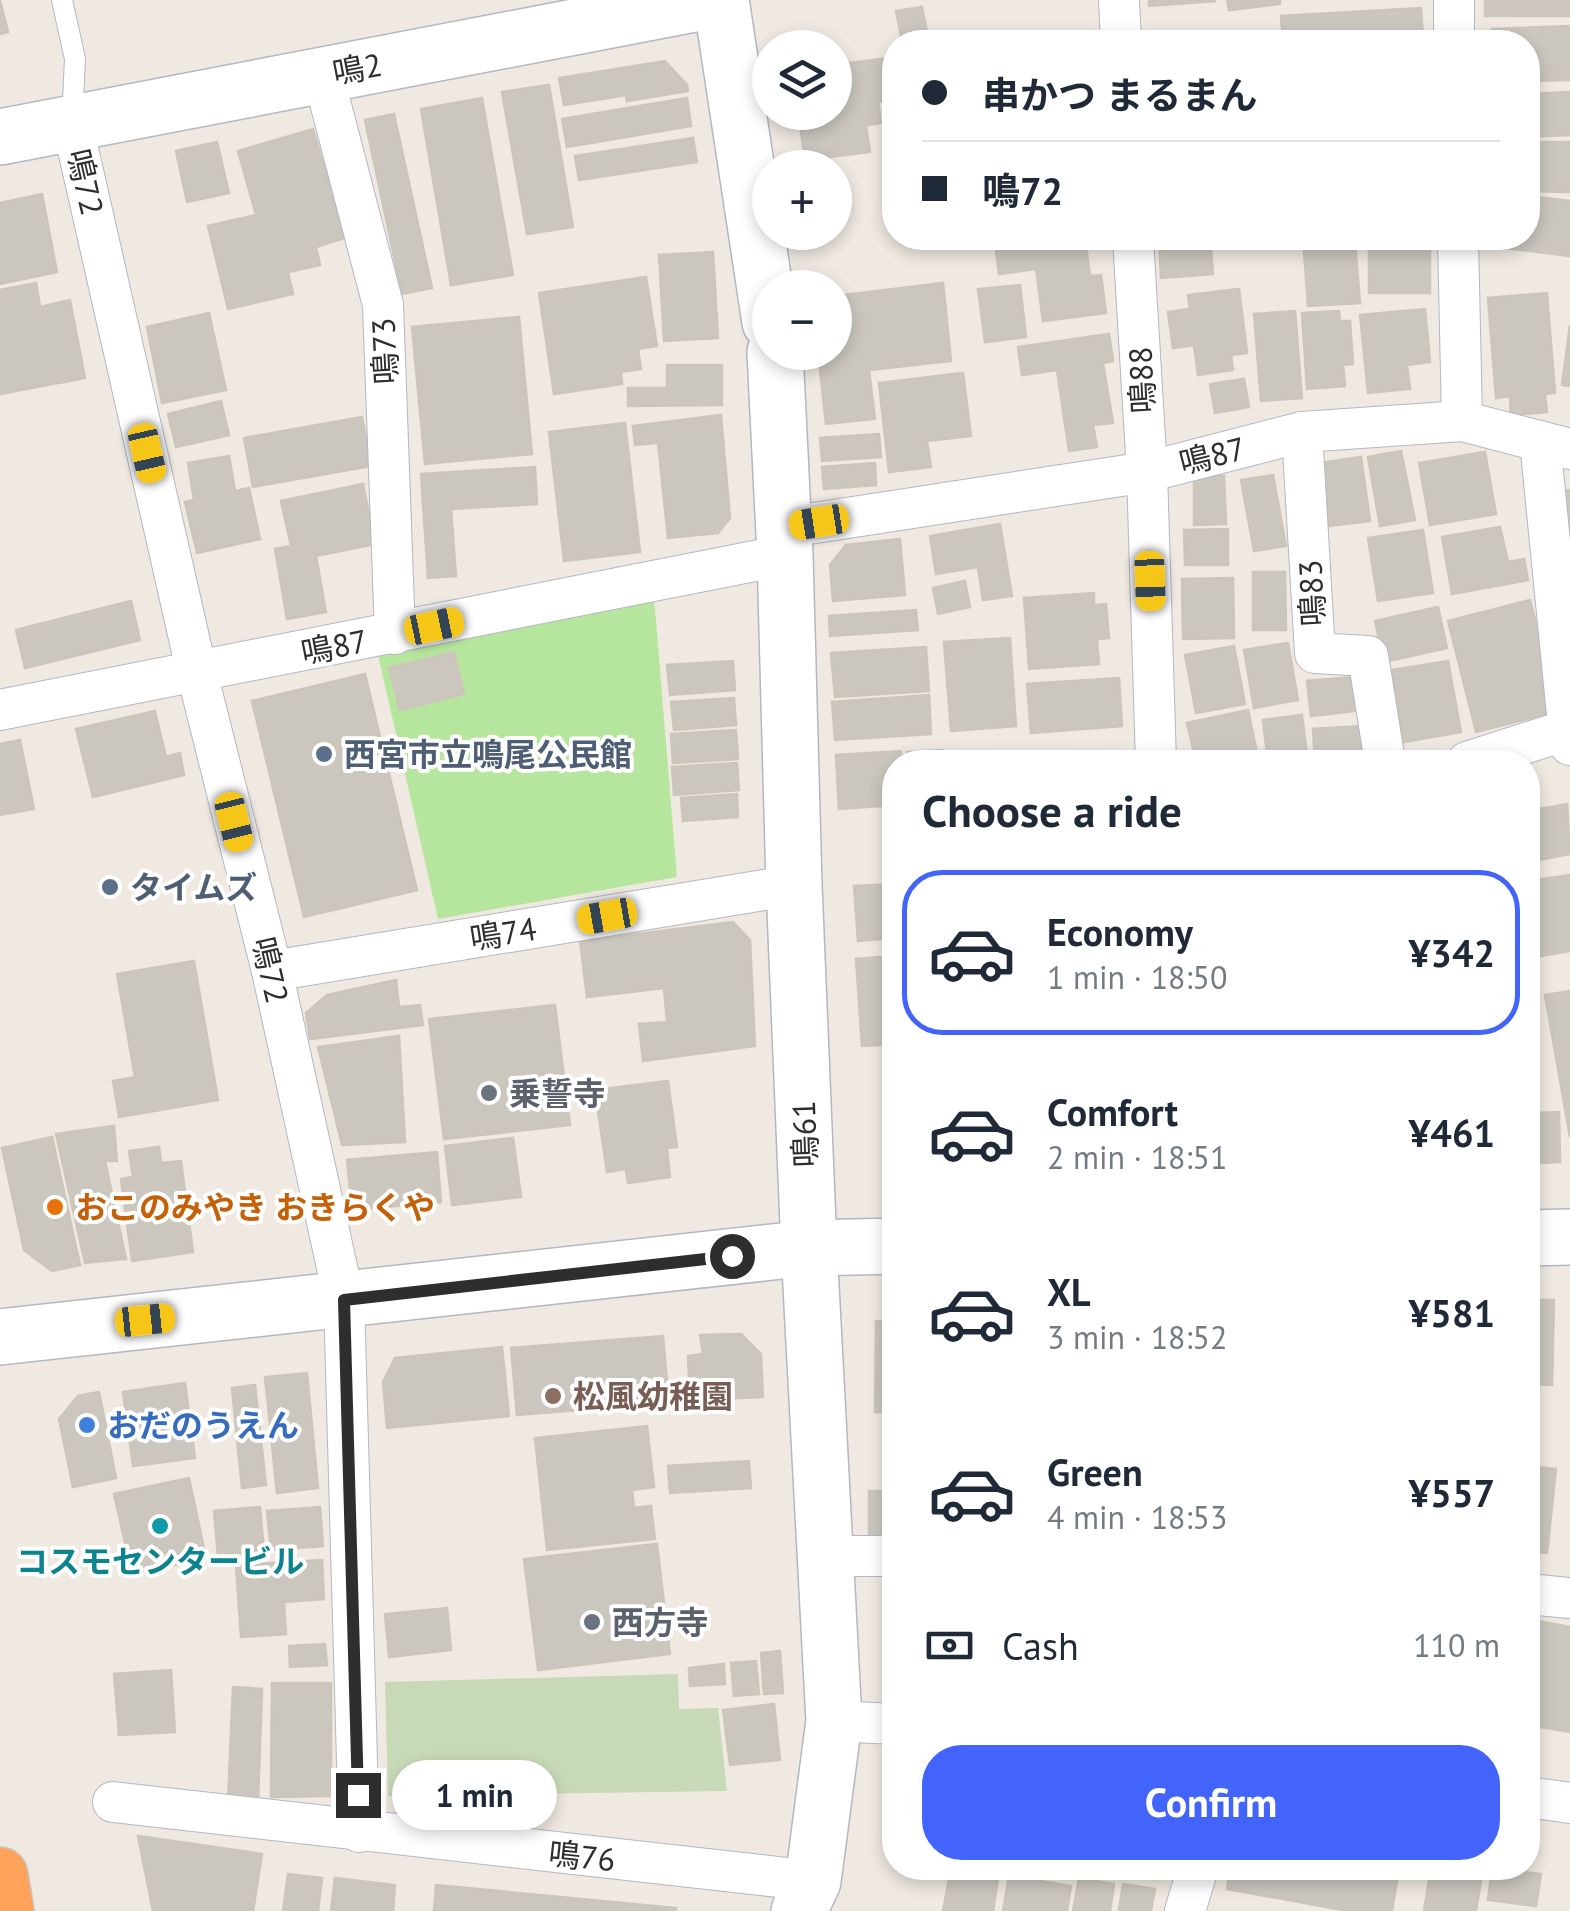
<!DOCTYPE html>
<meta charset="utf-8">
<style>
:root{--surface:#fff;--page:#f6f6f7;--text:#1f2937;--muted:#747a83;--line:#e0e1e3;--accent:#4264fb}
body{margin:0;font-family:"PT Sans","Noto Sans JP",sans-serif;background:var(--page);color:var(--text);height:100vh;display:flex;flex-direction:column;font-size:38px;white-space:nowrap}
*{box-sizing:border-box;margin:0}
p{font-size:32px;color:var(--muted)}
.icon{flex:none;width:55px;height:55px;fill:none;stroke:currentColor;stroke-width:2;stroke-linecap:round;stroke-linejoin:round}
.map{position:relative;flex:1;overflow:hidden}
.side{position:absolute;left:882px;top:750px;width:658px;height:1130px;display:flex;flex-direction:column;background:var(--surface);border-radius:40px;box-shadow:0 5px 15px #0003}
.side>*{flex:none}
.hud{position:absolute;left:882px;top:30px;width:658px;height:220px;border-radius:40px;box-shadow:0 5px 15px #0003;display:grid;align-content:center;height:220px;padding:0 40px;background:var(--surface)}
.buttons{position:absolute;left:752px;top:30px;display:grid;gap:20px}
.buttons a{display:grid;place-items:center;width:100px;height:100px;border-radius:50%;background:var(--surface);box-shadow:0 5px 15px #0003;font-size:50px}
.end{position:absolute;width:45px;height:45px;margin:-22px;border:12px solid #2e2e2e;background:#fff;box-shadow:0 0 0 5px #fff}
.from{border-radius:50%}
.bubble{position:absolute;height:70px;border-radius:35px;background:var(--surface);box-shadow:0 5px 15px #0003;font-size:32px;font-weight:700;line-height:70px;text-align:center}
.car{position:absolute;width:30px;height:60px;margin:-30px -15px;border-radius:12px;box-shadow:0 0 8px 2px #0007;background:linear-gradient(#f5c518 24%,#345 0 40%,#f5c518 0 76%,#345 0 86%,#f5c518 0)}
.hud b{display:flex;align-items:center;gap:35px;height:95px;font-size:38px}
.hud b+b{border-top:2px solid var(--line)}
.hud i{width:25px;height:25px;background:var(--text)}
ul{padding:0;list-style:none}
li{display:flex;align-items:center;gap:30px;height:165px;margin:0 20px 15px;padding:0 20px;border:5px solid transparent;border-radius:40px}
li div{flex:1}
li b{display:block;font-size:38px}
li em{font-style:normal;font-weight:700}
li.on{border-color:var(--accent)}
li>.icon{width:90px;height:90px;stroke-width:1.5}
h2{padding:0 40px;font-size:45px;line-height:120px}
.pay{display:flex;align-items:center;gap:25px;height:110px;padding:0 40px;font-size:38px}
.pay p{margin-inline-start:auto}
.action{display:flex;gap:20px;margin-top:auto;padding:20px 40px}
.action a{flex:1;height:115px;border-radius:40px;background:var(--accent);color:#fff;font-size:40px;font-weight:700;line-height:115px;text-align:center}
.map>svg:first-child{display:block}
.green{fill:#b6e59e}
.cemetery{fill:#c8d9b8}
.building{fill:#cbc7bf;stroke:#cbc5ba;stroke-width:2.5}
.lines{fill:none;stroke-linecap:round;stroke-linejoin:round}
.lane-casing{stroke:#b4b7c1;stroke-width:22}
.street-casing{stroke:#b4b7c1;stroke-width:42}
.secondary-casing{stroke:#b4b7c1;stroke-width:58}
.highway-casing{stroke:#c9c9c9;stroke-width:58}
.lane{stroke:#fff;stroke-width:20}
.street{stroke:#fff;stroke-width:40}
.secondary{stroke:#fff;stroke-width:55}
.highway{stroke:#ffa35c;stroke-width:55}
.route{stroke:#2e2e2e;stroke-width:12}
.service-dot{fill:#5c6f8a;stroke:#fff;stroke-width:4}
.worship-dot{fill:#6b7280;stroke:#fff;stroke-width:4}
.food-dot{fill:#e8710a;stroke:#fff;stroke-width:4}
.education-dot{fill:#8d6e63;stroke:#fff;stroke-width:4}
.shop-dot{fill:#3f7fe0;stroke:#fff;stroke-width:4}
.culture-dot{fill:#0f9aa8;stroke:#fff;stroke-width:4}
.labels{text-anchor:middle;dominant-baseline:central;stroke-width:8;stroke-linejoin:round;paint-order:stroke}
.street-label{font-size:32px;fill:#2e2e2e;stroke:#fff}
.service-label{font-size:32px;font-weight:bold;fill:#4e5e75;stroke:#fff;text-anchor:start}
.worship-label{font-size:32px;font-weight:bold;fill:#5b616d;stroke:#fff;text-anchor:start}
.food-label{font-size:32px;font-weight:bold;fill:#c56008;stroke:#fff;text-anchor:start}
.education-label{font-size:32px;font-weight:bold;fill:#785e54;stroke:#fff;text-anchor:start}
.shop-label{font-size:32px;font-weight:bold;fill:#366cbe;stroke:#fff;text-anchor:start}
.culture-label{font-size:32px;font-weight:bold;fill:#0d838f;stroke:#fff}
</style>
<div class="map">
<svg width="1570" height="1911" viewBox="0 0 1570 1911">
<rect width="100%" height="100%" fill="#efe9e1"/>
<path class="green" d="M654,597L677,877L438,919L376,646Z"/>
<path class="cemetery" d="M678,1674L679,1709L718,1708L727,1791L388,1796L385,1682Z"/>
<g class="building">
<path d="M0,0L8,32L0,34Z"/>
<path d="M1149,0H1215V1L1149,6Z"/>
<path d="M1227,0H1280V4L1229,10Z"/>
<rect x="1485" y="0" width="85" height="16"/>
<path d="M922,7L929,41L902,42L896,11Z"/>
<path d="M1421,8L1423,37L1283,42L1281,16Z"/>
<path d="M1570,26V80L1528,81V42H1493L1492,29Z"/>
<path d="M1243,32V42H1197V35Z"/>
<path d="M895,57V99L878,102L881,123L866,125L870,152L805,160L798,112H835V65Z"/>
<path d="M665,61L687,85L688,91L627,101L626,95L564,105L559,78Z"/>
<path d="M549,85L573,227L527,234L502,92Z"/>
<path d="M1570,92V135L1528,137V94Z"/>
<path d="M482,98L513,275L451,285L421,109Z"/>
<path d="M687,98L691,126L567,147L562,119Z"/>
<path d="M394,114L432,288L402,294L365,120Z"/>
<path d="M313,129L345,238L316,247L320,265L288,272L293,294L228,309L208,226L256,215L238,151Z"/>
<path d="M693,138L697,162L579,180L575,156Z"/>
<path d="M217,142L229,193L187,202L176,151Z"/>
<path d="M1528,142H1570V192L1528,191Z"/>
<path d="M42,194L57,272L0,284V203Z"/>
<path d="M1528,196L1570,201V256L1505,248L1506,238H1528Z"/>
<path d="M1159,238H1210L1213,274L1161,278Z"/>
<path d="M1303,238H1342L1343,243L1355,242L1360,303L1308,306Z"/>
<rect x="1369" y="238" width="61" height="55"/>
<path d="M1085,239L1090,276L1101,275L1106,313L1043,321L1036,269L999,274L996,250Z"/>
<path d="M713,252L718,338L664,341L659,255Z"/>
<path d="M646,277L657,346L638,349L641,369L621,372L622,384L554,394L539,293Z"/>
<path d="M36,283L40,307L70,300L85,378L0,394V290Z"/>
<path d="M943,283L951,361L869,370L875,419L826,424L818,352H835V296Z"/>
<path d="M1020,285L1026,337L985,342L978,289Z"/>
<path d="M1239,289L1247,353L1231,355L1233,370L1198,375L1194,345L1173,348L1168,312L1190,309L1188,295Z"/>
<path d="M1547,293L1555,393L1545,394L1547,412L1511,415L1510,396L1496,398L1488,298Z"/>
<path d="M1425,309L1430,362L1407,365L1410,389L1368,393L1360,315Z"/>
<path d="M1295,311L1302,398L1261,401L1254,314Z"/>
<path d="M1339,311L1340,321H1350L1353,364L1343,365L1345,386L1307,389L1302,313Z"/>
<path d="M209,313L226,390L162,403L147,327Z"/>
<path d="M519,317L532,454L425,464L412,327Z"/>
<path d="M1570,325V386L1562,385Z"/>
<path d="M1109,334L1113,361L1103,363L1113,423L1093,425L1097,447L1069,451L1057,370L1022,375L1018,347Z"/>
<path d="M667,365H722V405L628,406V388H667Z"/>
<path d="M963,373L971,436L927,441L931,467L889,472L879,383Z"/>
<path d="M1244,379L1249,407L1215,413L1210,384Z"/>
<path d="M221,401L229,435L176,447L168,414Z"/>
<path d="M721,415L730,518L718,533L668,538L658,443L635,445L633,426Z"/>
<path d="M362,417L371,466L253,487L244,438Z"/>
<path d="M625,423L640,552L564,561L549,432Z"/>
<path d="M879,434L881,457L822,461L820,438Z"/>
<path d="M1401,451L1415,520L1380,526L1368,457Z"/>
<path d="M1485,452L1496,514L1430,525L1419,463Z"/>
<path d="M229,456L235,491L249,488L260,539L197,553L185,502L194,500L188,463Z"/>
<path d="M1361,457L1370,521L1327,526L1320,463Z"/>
<path d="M875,463L876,485L824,489L822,467Z"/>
<path d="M535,467L537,504L451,509L456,576L428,578L421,474Z"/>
<path d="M1273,475L1286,546L1254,551L1241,480Z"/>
<path d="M1194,476H1224L1226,524L1194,525Z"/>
<path d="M363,484L375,544L316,556L326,612L287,619L275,549L291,546L281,501Z"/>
<path d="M1570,490V529L1561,530L1557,491Z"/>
<path d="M1000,524L1012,596L983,600L978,567L936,574L930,536Z"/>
<path d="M1500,527L1508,562L1524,559L1528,580L1452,594L1442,537Z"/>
<path d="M1228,529V565H1185L1184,530Z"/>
<path d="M1423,530L1433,593L1378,601L1368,538Z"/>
<path d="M900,539L905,595L833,601L830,565L846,545Z"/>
<path d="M1253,572H1285L1286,630H1253Z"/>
<path d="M1233,578L1234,638L1183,639L1182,579Z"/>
<path d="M965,581L970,607L938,614L933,588Z"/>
<path d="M1094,593V605L1106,604L1109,638L1097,639L1099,664L1029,669L1024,598Z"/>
<path d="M1530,600L1558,711L1476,732L1448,621Z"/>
<path d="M131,601L140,640L25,668L16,630Z"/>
<path d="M1438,607L1447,648L1384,662L1375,621Z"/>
<path d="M916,610L918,630L830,636L829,616Z"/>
<path d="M1010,638L1016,726L951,731L944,642Z"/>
<path d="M1288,643L1298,700L1254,708L1244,650Z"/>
<path d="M1234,646L1245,704L1196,713L1185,655Z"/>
<path d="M926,647L929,691L835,697L831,653Z"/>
<path d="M454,652L464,694L400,710L389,668Z"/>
<path d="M733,661L735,690L670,695L667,665Z"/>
<path d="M1448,661L1461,732L1404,742L1392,670Z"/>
<path d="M365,674L417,890L304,917L252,701Z"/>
<path d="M1352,677L1355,711L1311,716L1307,681Z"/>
<path d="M1119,678L1122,726L1031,733L1027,684Z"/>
<path d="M929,695L931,734L835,740L832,702Z"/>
<path d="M734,698L736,725L674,730L671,702Z"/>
<path d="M1248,710L1259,762H1196L1187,723Z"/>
<path d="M155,711L166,757L180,753L184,775L93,797L76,729Z"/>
<path d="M1302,715L1308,762H1268L1263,720Z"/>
<path d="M1360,726L1363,761L1315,762L1313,729Z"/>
<path d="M736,730L738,759L673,763L671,734Z"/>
<path d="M20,740L34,809L0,815V744Z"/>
<path d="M943,750L944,762H908L907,752Z"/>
<path d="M901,751L902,762H895V805L839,809L836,755Z"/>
<path d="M1040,754V762H958V760Z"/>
<path d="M737,763L739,790L674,795L672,767Z"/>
<path d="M737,794L738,817L683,821L681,798Z"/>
<path d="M1567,804L1570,854L1528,862V811Z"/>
<path d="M895,820V870L886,871L883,821Z"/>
<path d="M1570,875V951L1540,956L1528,881Z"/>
<path d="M895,884V938L858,941L854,886Z"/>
<path d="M733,922L750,940L755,1046L643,1061L639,1024L667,1022L664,988L587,997L580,941Z"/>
<path d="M895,956V1044L862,1046L856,959Z"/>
<path d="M194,961L218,1100L119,1117L113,1081L135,1077L117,974Z"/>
<path d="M396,980L399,1007L420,1005L423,1025L310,1039L306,1013L327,995Z"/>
<path d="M1532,986L1538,1018L1528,1019V987Z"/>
<path d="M1570,991V1137L1545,995Z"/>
<path d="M555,1005L570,1125L444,1139L429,1019Z"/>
<path d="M399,1036L405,1142L342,1145L318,1047Z"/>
<path d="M1528,1050L1536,1051L1530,1122H1528Z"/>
<path d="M668,1081L677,1147L667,1148L670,1177L628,1183L626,1169L607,1172L595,1090Z"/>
<path d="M1559,1112L1560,1162L1537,1163L1534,1113Z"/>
<path d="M114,1126L117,1161H105L126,1259L85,1263L56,1134Z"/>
<path d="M52,1137L80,1265L52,1271L24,1250L2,1148Z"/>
<path d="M513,1138L521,1197L452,1205L445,1146Z"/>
<path d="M159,1147L161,1163L181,1161L193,1252L132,1261L121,1179L133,1177L129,1151Z"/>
<path d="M437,1152L441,1202L352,1210L347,1160Z"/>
<path d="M1528,1300H1554L1552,1385L1528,1384Z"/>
<path d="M876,1321L895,1322V1412H875Z"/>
<path d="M741,1334L761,1354L763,1397L690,1400L688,1356L703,1354L700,1335Z"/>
<path d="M663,1336L669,1403L517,1415L511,1348Z"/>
<path d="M502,1347L509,1416L387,1428L383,1382L395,1358Z"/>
<path d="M307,1373L318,1488L277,1493L265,1377Z"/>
<path d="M185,1383L195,1458L133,1466L123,1392Z"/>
<path d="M255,1385L266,1485L242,1488L232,1388Z"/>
<path d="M99,1392L116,1478L73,1487L59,1419L78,1396Z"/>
<path d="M1528,1397L1537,1398L1535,1462L1528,1461Z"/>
<path d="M647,1426L654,1487L632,1490L634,1508L651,1506L655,1539L547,1550L535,1438Z"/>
<path d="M749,1461L751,1488L670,1493L668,1466Z"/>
<path d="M1528,1466L1556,1469L1547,1553L1528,1551Z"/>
<path d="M189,1478L206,1558L132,1574L114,1494Z"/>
<rect x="869" y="1491" width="26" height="47"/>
<path d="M260,1507L264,1551L218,1556L214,1511Z"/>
<path d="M320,1507L323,1546L271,1550L267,1511Z"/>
<path d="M657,1544L670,1654L538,1670L524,1559Z"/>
<path d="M322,1560L324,1599L284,1602L286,1634L241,1637L236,1565Z"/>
<path d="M447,1608L451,1650L389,1657L385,1614Z"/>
<path d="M1528,1619L1570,1627V1732L1528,1725Z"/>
<path d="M891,1636H895V1690H888Z"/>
<path d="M325,1644L327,1665L290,1667L289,1646Z"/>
<path d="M780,1651L783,1693L764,1694L761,1653Z"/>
<path d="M756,1661L759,1694L734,1696L731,1663Z"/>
<path d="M724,1664L725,1684L690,1686L689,1668Z"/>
<path d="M171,1670L175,1732L119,1735L114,1674Z"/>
<path d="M272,1683H331V1796L271,1797Z"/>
<path d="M233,1687L262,1689L258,1802L228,1801Z"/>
<path d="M774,1704L780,1760L730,1765L723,1710Z"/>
<path d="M1528,1808L1535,1810L1528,1855Z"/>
<path d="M138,1836L262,1854L253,1911H153Z"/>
<path d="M951,1868L999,1872L993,1911H943Z"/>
<path d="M1079,1868H1129L1127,1875Z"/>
<path d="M1230,1868H1399L1392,1911H1348L1227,1889Z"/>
<path d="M1431,1868L1483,1869L1476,1911H1424Z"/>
<path d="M1492,1868L1541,1874L1536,1906L1488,1900Z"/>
<path d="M288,1874L322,1878L318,1911H283Z"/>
<path d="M1009,1876L1071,1886L1067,1911H1003Z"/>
<path d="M335,1878L395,1885L393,1911H331Z"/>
<path d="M1079,1878L1114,1884L1110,1911H1073Z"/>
<path d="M1123,1884L1155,1889L1151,1911H1119Z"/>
<path d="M436,1885L676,1908L675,1911H434Z"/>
</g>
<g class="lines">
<defs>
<path id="lane" d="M62,0L75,59L72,122"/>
<g id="street">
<path d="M1119,0L1121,42"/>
<path d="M1454,0V42"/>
<path d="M323,75L383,305L395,634"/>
<path d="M72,123L197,673L272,971L344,1299L359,1832"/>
<path d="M1133,238L1147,472L1156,762"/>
<path d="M1458,238L1462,421"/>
<path d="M1302,432L1315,653L1368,656L1385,762"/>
<path d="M1540,441L1570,745"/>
<path d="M782,528L1147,472L1302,432L1462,421L1570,449"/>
<path d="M0,710L785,555"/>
<path d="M1467,762L1567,730"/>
<path d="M272,971L794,885"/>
<path d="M827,1556H895"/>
<path d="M1528,1594L1570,1598"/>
<path d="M834,1721L895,1724"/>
<path d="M1528,1797L1570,1803"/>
<path d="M113,1802L813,1881"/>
<path d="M1185,1911L1198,1868"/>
</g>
<g id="secondary">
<path d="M721,0L770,322"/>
<path d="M0,137L715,0"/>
<path d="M775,352L785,555L794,885L809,1248L834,1721L813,1881L799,1911"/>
<path d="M1528,1238L1570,1237"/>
<path d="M0,1337L809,1248L895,1246"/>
</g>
<path id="highway" d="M0,1875L6,1911"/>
</defs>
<use href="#lane" class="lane-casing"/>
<use href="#street" class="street-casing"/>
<use href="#secondary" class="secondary-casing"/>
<use href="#highway" class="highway-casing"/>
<use href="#lane" class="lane"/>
<use href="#street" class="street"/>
<use href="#secondary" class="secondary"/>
<use href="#highway" class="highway"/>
</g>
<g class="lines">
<path class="route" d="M358,1795L344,1300L732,1256"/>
</g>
<g class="service-dot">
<circle cx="324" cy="754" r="10"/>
<circle cx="110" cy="887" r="10"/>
</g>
<g class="worship-dot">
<circle cx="489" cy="1093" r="10"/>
<circle cx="592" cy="1622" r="10"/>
</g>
<circle class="food-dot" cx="55" cy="1207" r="10"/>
<circle class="education-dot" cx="553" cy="1396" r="10"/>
<circle class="shop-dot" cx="87" cy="1425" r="10"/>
<circle class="culture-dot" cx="160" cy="1526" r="10"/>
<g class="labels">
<g class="street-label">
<text transform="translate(357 68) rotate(-11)">鳴2</text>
<text transform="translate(86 182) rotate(77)">鳴72</text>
<text transform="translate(384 351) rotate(-93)">鳴73</text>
<text transform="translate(1141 380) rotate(-93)">鳴88</text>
<text transform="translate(1212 455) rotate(-14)">鳴87</text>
<text transform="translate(1311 593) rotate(-93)">鳴83</text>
<text transform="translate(334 646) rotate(-11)">鳴87</text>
<text transform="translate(503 933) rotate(-9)">鳴74</text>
<text transform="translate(271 970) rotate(77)">鳴72</text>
<text transform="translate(804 1134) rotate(-92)">鳴61</text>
<text transform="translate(582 1856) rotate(6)">鳴76</text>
</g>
<g class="service-label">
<text x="344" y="754">西宮市立鳴尾公民館</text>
<text x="130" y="887">タイムズ</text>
</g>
<g class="worship-label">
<text x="509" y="1093">乗誓寺</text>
<text x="612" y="1622">西方寺</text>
</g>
<g class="food-label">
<text x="75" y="1207">おこのみやき おきらくや</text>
</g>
<g class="education-label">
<text x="573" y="1396">松風幼稚園</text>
</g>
<g class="shop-label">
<text x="107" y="1425">おだのうえん</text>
</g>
<g class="culture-label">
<text x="160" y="1561">コスモセンタービル</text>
</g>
</g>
</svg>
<div class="buttons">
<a><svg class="icon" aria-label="layers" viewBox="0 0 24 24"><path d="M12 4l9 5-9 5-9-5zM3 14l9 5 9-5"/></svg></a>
<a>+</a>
<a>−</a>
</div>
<i class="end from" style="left:732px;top:1256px"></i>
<i class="end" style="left:358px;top:1795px"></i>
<div class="bubble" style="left:392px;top:1760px;width:165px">1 min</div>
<i class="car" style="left:147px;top:453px;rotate:167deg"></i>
<i class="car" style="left:819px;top:522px;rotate:261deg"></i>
<i class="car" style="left:1150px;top:581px;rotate:178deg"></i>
<i class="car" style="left:434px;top:626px;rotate:78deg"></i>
<i class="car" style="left:234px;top:822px;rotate:166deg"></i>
<i class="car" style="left:607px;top:916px;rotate:260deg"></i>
<i class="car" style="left:145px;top:1320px;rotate:84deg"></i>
<div class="hud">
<b><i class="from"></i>串かつ まるまん</b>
<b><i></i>鳴72</b>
</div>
<section class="side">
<h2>Choose a ride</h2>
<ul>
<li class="on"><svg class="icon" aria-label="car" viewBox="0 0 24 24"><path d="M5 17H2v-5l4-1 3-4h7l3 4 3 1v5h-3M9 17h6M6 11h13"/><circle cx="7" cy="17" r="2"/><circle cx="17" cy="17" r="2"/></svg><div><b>Economy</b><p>1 min · 18:50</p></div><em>¥342</em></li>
<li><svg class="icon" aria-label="car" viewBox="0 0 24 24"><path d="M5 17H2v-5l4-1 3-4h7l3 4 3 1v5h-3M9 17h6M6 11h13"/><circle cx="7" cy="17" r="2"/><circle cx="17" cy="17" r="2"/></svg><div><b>Comfort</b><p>2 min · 18:51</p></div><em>¥461</em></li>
<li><svg class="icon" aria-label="car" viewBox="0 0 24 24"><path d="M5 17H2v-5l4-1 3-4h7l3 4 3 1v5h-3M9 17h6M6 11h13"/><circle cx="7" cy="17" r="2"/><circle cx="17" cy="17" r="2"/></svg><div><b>XL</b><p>3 min · 18:52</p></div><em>¥581</em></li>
<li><svg class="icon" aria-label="car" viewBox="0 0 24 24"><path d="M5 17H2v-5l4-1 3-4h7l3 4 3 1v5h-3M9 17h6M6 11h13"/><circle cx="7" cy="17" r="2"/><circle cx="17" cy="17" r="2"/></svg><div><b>Green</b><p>4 min · 18:53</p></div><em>¥557</em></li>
</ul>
<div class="pay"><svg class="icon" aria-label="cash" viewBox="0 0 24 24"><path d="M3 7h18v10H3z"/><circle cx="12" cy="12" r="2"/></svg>Cash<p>110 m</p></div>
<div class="action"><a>Confirm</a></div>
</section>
</div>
